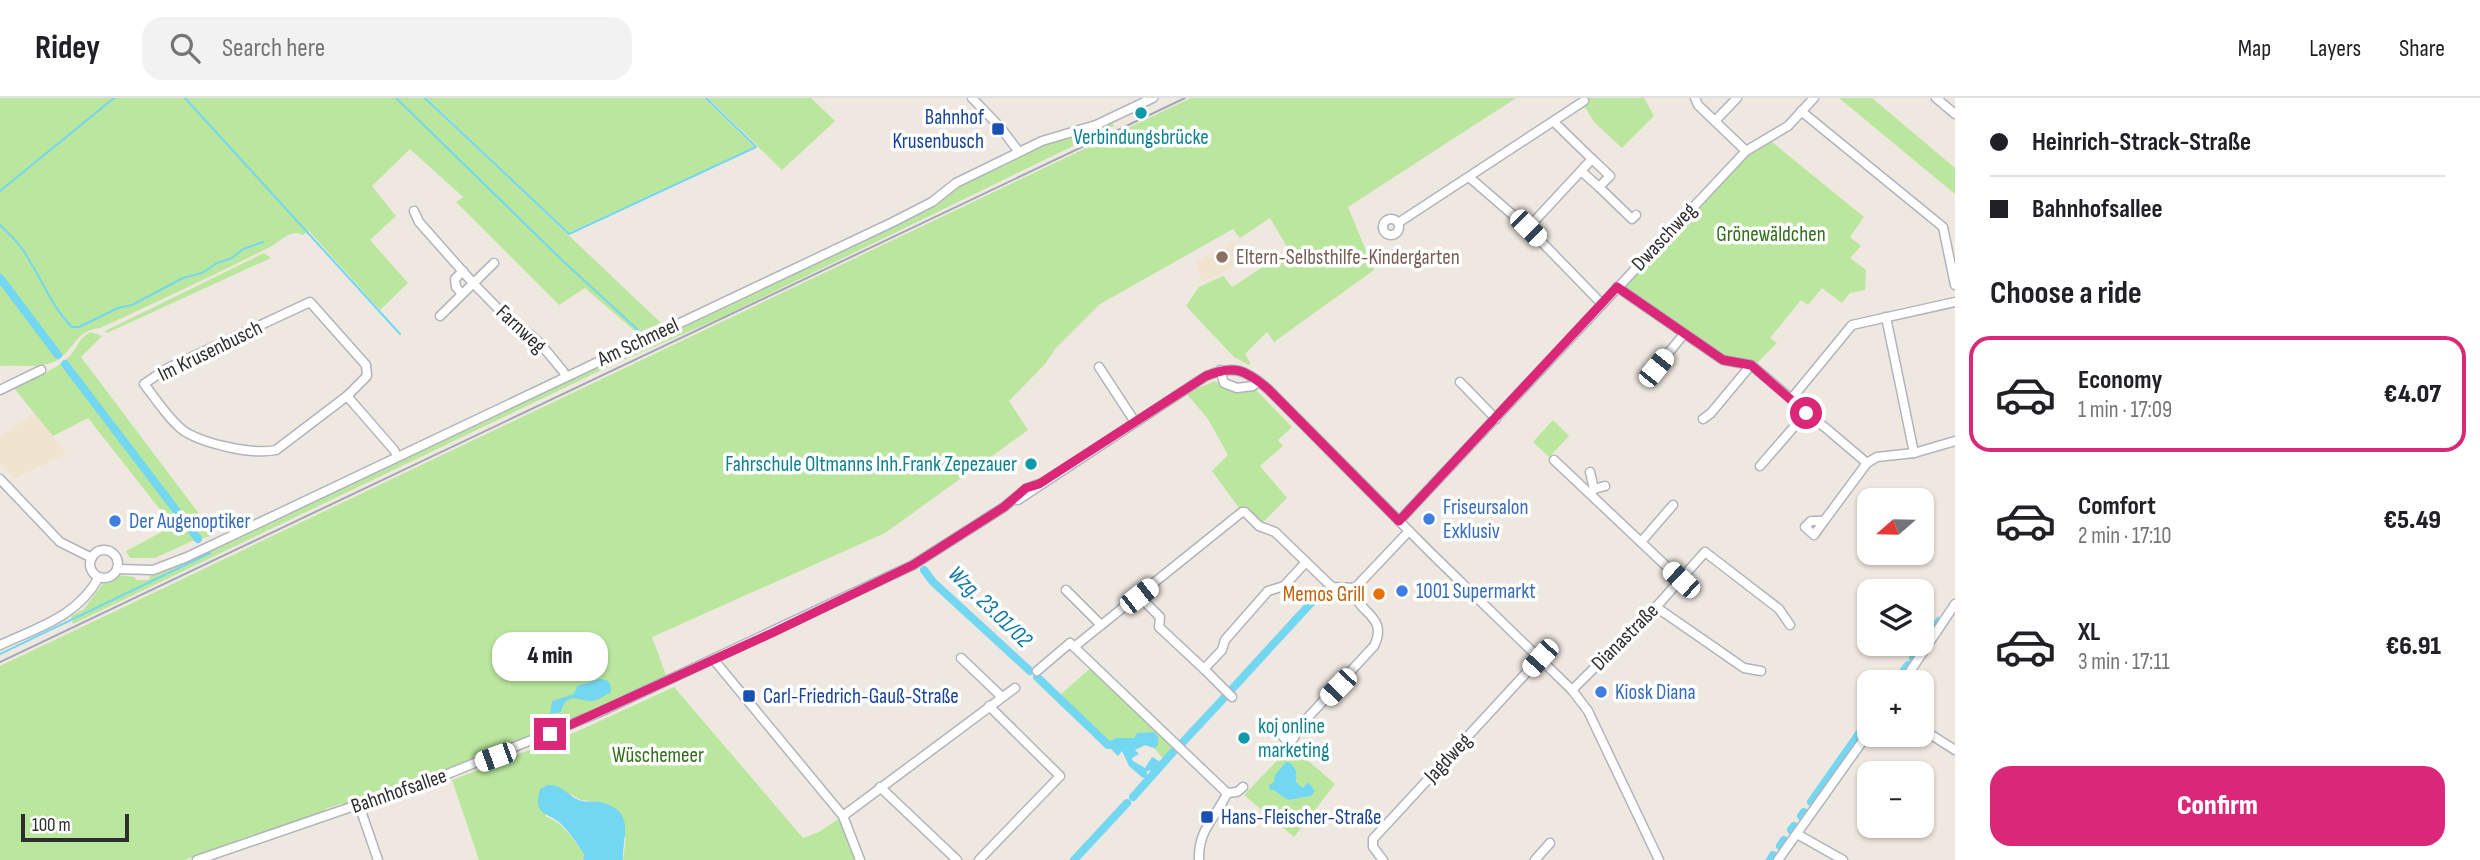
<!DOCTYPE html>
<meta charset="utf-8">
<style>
:root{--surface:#fff;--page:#f2f2f2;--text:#202124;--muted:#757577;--line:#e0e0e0;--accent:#db2777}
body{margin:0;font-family:"Sofia Sans Condensed",sans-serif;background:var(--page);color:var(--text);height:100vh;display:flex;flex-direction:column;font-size:26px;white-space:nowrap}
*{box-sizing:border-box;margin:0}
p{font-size:23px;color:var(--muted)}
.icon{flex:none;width:38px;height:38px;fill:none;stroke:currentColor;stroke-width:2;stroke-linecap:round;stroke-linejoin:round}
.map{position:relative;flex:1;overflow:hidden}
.details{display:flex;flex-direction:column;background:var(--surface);width:525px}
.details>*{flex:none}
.hud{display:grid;align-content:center;height:154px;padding:0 35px;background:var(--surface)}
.needle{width:46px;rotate:250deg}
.controls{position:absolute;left:1857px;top:390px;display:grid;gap:14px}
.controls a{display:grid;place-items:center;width:77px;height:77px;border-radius:14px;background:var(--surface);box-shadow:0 2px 5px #0004;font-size:35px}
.scale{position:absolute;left:21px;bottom:18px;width:108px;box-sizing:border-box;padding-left:7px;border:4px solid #2e2e2e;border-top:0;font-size:19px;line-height:24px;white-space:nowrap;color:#2e2e2e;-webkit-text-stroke:5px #fff;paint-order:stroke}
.end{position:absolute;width:32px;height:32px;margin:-16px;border:9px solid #db2777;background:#fff;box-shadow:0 0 0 4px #fff}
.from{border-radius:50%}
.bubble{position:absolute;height:49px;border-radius:21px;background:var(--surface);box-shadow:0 2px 5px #0004;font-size:23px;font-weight:800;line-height:49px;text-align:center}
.car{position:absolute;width:21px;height:42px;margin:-21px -10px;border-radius:9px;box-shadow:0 0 5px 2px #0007;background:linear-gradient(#fff 24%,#345 0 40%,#fff 0 76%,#345 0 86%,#fff 0)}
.hud b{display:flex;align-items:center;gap:24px;height:66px;font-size:26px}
.hud b+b{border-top:2px solid var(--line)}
.hud i{width:18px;height:18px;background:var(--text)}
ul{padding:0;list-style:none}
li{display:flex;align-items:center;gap:21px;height:116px;margin:0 14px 10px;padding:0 21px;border:4px solid transparent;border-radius:21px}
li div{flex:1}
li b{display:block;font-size:26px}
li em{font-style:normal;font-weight:800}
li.current{border-color:var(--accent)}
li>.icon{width:63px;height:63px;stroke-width:1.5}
h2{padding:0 35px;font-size:32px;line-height:84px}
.cta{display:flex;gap:14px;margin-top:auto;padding:14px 35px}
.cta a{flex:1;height:80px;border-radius:21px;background:var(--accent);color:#fff;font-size:28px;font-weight:800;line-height:80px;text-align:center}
header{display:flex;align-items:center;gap:42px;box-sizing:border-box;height:98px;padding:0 35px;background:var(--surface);border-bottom:2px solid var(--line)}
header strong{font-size:33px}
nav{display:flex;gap:38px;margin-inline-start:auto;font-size:24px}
.search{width:490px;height:63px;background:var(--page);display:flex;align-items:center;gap:18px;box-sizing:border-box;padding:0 24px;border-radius:21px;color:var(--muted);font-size:26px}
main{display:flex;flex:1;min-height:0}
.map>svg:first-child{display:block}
.education{fill:#f0e4d0}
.green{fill:#bae69d}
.water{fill:#73d7f1}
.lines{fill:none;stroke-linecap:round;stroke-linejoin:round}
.stream{stroke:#73d7f1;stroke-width:2}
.canal{stroke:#73d7f1;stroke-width:8}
.minor-casing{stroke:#b0b4be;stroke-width:11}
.minor{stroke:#fff;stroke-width:8}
.rail{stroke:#a2a7b8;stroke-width:2}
.route{stroke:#db2777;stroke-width:9}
.culture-dot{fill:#0f9aa8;stroke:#fff;stroke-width:2.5}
.transit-dot{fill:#1a4fb4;stroke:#fff;stroke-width:2.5}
.education-dot{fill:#8d6e63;stroke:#fff;stroke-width:2.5}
.shop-dot{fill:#3f7fe0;stroke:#fff;stroke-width:2.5}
.food-dot{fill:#e8710a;stroke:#fff;stroke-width:2.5}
.labels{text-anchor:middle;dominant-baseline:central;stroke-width:7;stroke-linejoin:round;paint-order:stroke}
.transit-label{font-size:21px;fill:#164399;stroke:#fff;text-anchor:start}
.culture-label{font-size:21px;fill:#0d838f;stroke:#fff}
.park-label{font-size:21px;fill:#316e1a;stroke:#fff}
.street-label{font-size:21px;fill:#2e2e2e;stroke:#fff}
.education-label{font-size:21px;fill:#785e54;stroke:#fff;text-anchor:start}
.shop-label{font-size:21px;fill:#366cbe;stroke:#fff;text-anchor:start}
.food-label{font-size:21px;fill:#c56008;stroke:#fff;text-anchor:end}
.water-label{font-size:23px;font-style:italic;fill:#0b79a4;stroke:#fff}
</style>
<header>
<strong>Ridey</strong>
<div class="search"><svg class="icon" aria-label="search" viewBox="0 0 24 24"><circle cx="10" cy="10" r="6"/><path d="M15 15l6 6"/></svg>Search here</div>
<nav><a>Map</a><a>Layers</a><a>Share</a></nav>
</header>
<main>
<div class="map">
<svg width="1955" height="762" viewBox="0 0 1955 762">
<rect width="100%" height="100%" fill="#efe8e0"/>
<g class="education">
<path d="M1236,143L1244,164L1203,184L1195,164Z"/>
<path d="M36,315L66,356L14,381L0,367V339Z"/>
</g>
<g class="green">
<path d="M0,0H424L661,225L637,235L585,190L559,207L456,104L463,99L410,51L372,88L396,118L370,142L408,185L380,212L309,133L303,137C289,131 282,143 270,149C214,177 157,204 100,230C72,233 74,257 51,265C37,270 16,267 0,268V182L39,232L0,180Z"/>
<path d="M427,0H704L754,49L568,135Z"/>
<path d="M708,0H811L835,23L782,72Z"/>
<path d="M1191,0H1516L1348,109L1374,172L1274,244L1267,234L1245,256L1251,266L1249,267L1234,259L1186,208L1199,189L1223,178L1232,189L1289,152L1270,120L1240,140L1233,131L1100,206L1055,251L1045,266L1009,303L1028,332L885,435L652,539L667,580L494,656L344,708L343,705L325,711L326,714L184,762H0V568Z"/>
<path d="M1579,0H1644L1654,18L1622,50L1595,25Z"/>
<path d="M1839,0H1872L1955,70V96Z"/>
<path d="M1111,23L1114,28L720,220L610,268L73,526L71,518L84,511L105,483L117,477L135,479L136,482H149L150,478L183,465L649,244L651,246L668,238L667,235L926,112L956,91L1047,45L1081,37Z"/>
<path d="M1772,44L1864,119L1850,139L1861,148L1850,160L1866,172L1865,192L1850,195L1842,205L1822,190L1808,207L1801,202L1770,240L1777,245L1756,266L1724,258L1622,189L1747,54Z"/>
<path d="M264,155L271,160L107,235L105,233Z"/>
<path d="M91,234L102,238L81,259L215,437L192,443L155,460H130L126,453L173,428L88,320L53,338L14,290C33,281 53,273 69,259C78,250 78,240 91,234Z"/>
<path d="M1215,283C1228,293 1241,293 1256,292L1292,329L1278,342L1283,348L1260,368L1287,400L1259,428L1242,414L1212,373L1228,357L1208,321L1186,295Z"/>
<path d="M1553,322L1569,338L1549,359L1533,344Z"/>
<path d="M1094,567L1178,655L1166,664L1154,650L1153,634L1137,635L1134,640H1116L1105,645L1059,598Z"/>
<path d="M674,589L803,740L819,734L843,718L860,762H623L626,740L598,704L581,702L570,696L545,718C566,727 570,738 584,756L583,762H479L452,682L576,634Z"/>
<path d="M1291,648L1335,686L1294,739L1244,697Z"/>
</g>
<g class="water">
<path d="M600,581C609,581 611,585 611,594C606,597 596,604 589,603C575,601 566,595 561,614L550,616L552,603L574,596L577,588Z"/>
<path d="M1154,634L1158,639V647L1155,650C1140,647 1151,645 1135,652L1139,656L1132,660L1133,663L1145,670L1152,659L1159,663L1156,672L1147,673V679L1143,680L1129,668L1122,653L1118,658L1105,645L1116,640H1134L1137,635Z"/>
<path d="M1286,664L1291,665L1296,673V684L1303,690L1308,684L1315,693L1311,698L1288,702L1274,692H1270L1269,687L1274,684L1275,677Z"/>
<path d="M548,687C563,686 568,699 582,703C587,704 593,703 599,704C636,712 623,736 623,762H583L584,756C577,746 569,733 560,725C546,713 533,718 540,691Z"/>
</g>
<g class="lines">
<g class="stream">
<path d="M185,0L400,236"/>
<path d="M396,0L563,163L639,233"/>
<path d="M425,0L569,136L756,49L706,0"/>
<path d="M0,93L114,0"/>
<path d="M0,127C9,136 20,145 26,157C42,181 51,208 72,229H79L118,210L132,207L183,180L202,175L217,165L232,160L243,151L263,144"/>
<path d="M0,556L210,455"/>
</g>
<g class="canal">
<path d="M0,180L58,257"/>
<path d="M65,266L198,441"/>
<path d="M924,472L933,484L1030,573"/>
<path d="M1934,530L1939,523"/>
<path d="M1925,543L1930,536"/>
<path d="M1913,560L1918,553"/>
<path d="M1904,572L1908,567"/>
<path d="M1037,579L1108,647L1115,646"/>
<path d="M1895,584L1899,580"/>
<path d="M1233,590L1323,492"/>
<path d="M1182,645L1224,600"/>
<path d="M1133,699L1173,654"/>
<path d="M1811,704L1865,627"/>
<path d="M1801,718L1804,714"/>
<path d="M1791,732L1794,728"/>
<path d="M1780,748L1784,742"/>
<path d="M1074,762L1127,705"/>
<path d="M1770,762L1773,757"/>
</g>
<defs>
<g id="minor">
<path d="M972,0L1000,29L1019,54"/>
<path d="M1695,0L1698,7L1746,53"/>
<path d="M1936,0L1955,16"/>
<path d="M1801,13L1943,129L1955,187"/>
<path d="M1715,23L1737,0"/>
<path d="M1554,24L1592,61"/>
<path d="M1469,79L1528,130L1602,206"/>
<path d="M1599,89L1632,121L1636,117"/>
<path d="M414,113L419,124L473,185L515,228C535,235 549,257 563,273L566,279"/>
<circle cx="1391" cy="129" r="8"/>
<path d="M1398,125L1584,3"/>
<path d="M1528,130L1592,61L1610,78L1599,89L1581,73"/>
<path d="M1617,189L1723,262L1751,267L1756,271L1867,365L1824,423H1811L1805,429L1814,437L1824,423"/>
<path d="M462,196L456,189L455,181L463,173"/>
<path d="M310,204L366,267L367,278L347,298L276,352C253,357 204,346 184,333C169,322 156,301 144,286L166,271Z"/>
<path d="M440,218L494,165"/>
<path d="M1886,219L1914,355"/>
<path d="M1099,269L1135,324"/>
<path d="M1220,272L1224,285L1237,290L1253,288L1258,283"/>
<path d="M1648,276L1656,270L1684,236"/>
<path d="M1460,284L1496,321"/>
<path d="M0,292L41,272"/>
<path d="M347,298L394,352L397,358"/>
<path d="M1792,300L1852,227L1955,204"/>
<path d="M1703,321L1711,315L1751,267"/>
<path d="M1554,362L1681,482"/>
<path d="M1867,365L1877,359L1914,355L1955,343"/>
<path d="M1760,368L1806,315"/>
<path d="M1590,374L1594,391"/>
<path d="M0,381L60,444L92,460"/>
<path d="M1590,396L1594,391L1605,388"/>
<path d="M1018,402L1206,278C1234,266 1246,272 1268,291L1431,455L1572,592L1588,613L1659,762"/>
<path d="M1399,423L1746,53L1788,28L1814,0"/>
<path d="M1641,444L1673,407"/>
<circle cx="104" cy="466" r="14"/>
<path d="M117,471L153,472L187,459L893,124L932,104L956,85L1042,43L1096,27L1153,0"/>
<path d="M1066,492L1101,527"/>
<path d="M1139,498L1160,519L1159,529L1204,571"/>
<path d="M1656,509L1744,570L1761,573"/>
<path d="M0,547C39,529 78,518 99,479"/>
<path d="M1074,549L1242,414H1245L1259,428L1275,434L1332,489L1355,490"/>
<path d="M961,560L1002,599"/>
<path d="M714,562L843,718L860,762"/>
<path d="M1037,573L1070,545L1227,695"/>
<path d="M1903,584L1955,506"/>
<path d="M1572,592L1656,509L1705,454L1779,511L1790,527"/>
<path d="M1232,599L1204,571L1222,552L1225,542L1268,493L1284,488L1306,464"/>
<path d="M1300,628L1286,629L1281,636L1286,642L1293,641L1300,628L1374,548C1390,516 1353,515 1355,490L1409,433"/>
<path d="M1922,631L1955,652"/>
<path d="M880,689L957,762"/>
<path d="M359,707L378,762"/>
<path d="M843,718L1015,590"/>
<path d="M1797,736L1843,762"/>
<path d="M197,762L450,675L598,615L913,467L1004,409L1026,391L1039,386"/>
<path d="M979,762L1060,678L989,608"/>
<path d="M1199,762C1198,730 1216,721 1227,695L1237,694L1243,689"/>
<path d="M1383,762L1373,749V741L1540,560"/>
<path d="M1535,762L1550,745"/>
<path d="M1778,762L1869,634"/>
</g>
</defs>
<use href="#minor" class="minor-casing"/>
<use href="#minor" class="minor"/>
<path class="rail" d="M0,564L1185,0"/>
</g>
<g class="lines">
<path class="route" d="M550,636L772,535L913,467L1004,409L1026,390L1039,386L1206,278C1234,266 1246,272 1268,291L1399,423L1617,189L1723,262L1751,267L1806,315"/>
</g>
<g class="culture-dot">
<circle cx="1141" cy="15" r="7"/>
<circle cx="1031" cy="366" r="7"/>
<circle cx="1244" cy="640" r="7"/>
</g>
<g class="transit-dot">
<rect x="991" y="24" width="14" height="14" rx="3.5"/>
<rect x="742" y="591" width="14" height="14" rx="3.5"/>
<rect x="1200" y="712" width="14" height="14" rx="3.5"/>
</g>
<circle class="education-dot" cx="1222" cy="159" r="7"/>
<g class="shop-dot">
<circle cx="1429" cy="421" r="7"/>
<circle cx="115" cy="423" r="7"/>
<circle cx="1402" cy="493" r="7"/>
<circle cx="1601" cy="594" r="7"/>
</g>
<circle class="food-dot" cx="1379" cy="496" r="7"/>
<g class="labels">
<g class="transit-label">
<text x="984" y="19" text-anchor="end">Bahnhof<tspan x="984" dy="24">Krusenbusch</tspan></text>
<text x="763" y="598">Carl-Friedrich-Gauß-Straße</text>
<text x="1221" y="719">Hans-Fleischer-Straße</text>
</g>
<g class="culture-label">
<text x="1141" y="39">Verbindungsbrücke</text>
<text x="1017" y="366" text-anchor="end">Fahrschule Oltmanns Inh.Frank Zepezauer</text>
<text x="1258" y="628" text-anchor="start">koj online<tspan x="1258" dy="24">marketing</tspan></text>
</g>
<g class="park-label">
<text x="1771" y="136">Grönewäldchen</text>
<text x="658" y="657">Wüschemeer</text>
</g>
<g class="street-label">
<text transform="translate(1664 139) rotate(-47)">Dwaschweg</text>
<text transform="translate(521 231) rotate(43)">Farnweg</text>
<text transform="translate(638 244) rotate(-25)">Am Schmeel</text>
<text transform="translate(210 253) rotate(-26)">Im Krusenbusch</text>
<text transform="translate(1625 539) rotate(-45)">Dianastraße</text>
<text transform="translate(1448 660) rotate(-47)">Jagdweg</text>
<text transform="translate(399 693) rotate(-19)">Bahnhofsallee</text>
</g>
<g class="education-label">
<text x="1236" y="159">Eltern-Selbsthilfe-Kindergarten</text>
</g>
<g class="shop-label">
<text x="1443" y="409">Friseursalon<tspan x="1443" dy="24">Exklusiv</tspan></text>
<text x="129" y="423">Der Augenoptiker</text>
<text x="1416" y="493">1001 Supermarkt</text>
<text x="1615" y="594">Kiosk Diana</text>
</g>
<g class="food-label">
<text x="1365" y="496">Memos Grill</text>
</g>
<g class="water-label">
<text transform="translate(990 509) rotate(44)">Wzg. 23.01/02</text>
</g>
</g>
</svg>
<div class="controls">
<a><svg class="needle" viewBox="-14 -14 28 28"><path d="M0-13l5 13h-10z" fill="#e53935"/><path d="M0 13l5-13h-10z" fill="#757577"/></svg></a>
<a><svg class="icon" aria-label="layers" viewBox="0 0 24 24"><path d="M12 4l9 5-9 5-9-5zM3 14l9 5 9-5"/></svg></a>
<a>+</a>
<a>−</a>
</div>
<div class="scale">100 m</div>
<i class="end from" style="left:1806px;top:315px"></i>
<i class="end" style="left:550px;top:636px"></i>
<div class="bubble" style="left:492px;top:534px;width:116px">4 min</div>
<i class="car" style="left:1528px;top:130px;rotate:135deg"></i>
<i class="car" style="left:1656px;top:270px;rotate:39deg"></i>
<i class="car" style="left:1681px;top:482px;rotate:313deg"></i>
<i class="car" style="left:1139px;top:498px;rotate:52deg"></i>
<i class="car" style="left:1540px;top:560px;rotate:222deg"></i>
<i class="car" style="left:1338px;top:589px;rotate:224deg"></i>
<i class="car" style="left:495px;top:659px;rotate:250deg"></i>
</div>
<section class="details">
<div class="hud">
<b><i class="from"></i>Heinrich-Strack-Straße</b>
<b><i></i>Bahnhofsallee</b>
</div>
<h2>Choose a ride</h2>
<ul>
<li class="current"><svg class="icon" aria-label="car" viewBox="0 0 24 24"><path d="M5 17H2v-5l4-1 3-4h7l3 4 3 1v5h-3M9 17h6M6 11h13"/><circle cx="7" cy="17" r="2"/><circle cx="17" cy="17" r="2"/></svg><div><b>Economy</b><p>1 min · 17:09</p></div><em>€4.07</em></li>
<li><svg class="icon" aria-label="car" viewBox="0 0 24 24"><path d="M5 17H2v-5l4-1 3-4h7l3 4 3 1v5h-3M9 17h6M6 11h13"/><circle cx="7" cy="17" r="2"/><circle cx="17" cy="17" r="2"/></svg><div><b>Comfort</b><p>2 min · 17:10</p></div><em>€5.49</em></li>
<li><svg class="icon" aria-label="car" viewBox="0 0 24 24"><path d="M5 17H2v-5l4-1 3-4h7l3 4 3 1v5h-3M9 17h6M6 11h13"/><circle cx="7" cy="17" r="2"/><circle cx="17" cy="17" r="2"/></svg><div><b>XL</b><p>3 min · 17:11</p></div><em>€6.91</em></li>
</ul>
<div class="cta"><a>Confirm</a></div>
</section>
</main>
